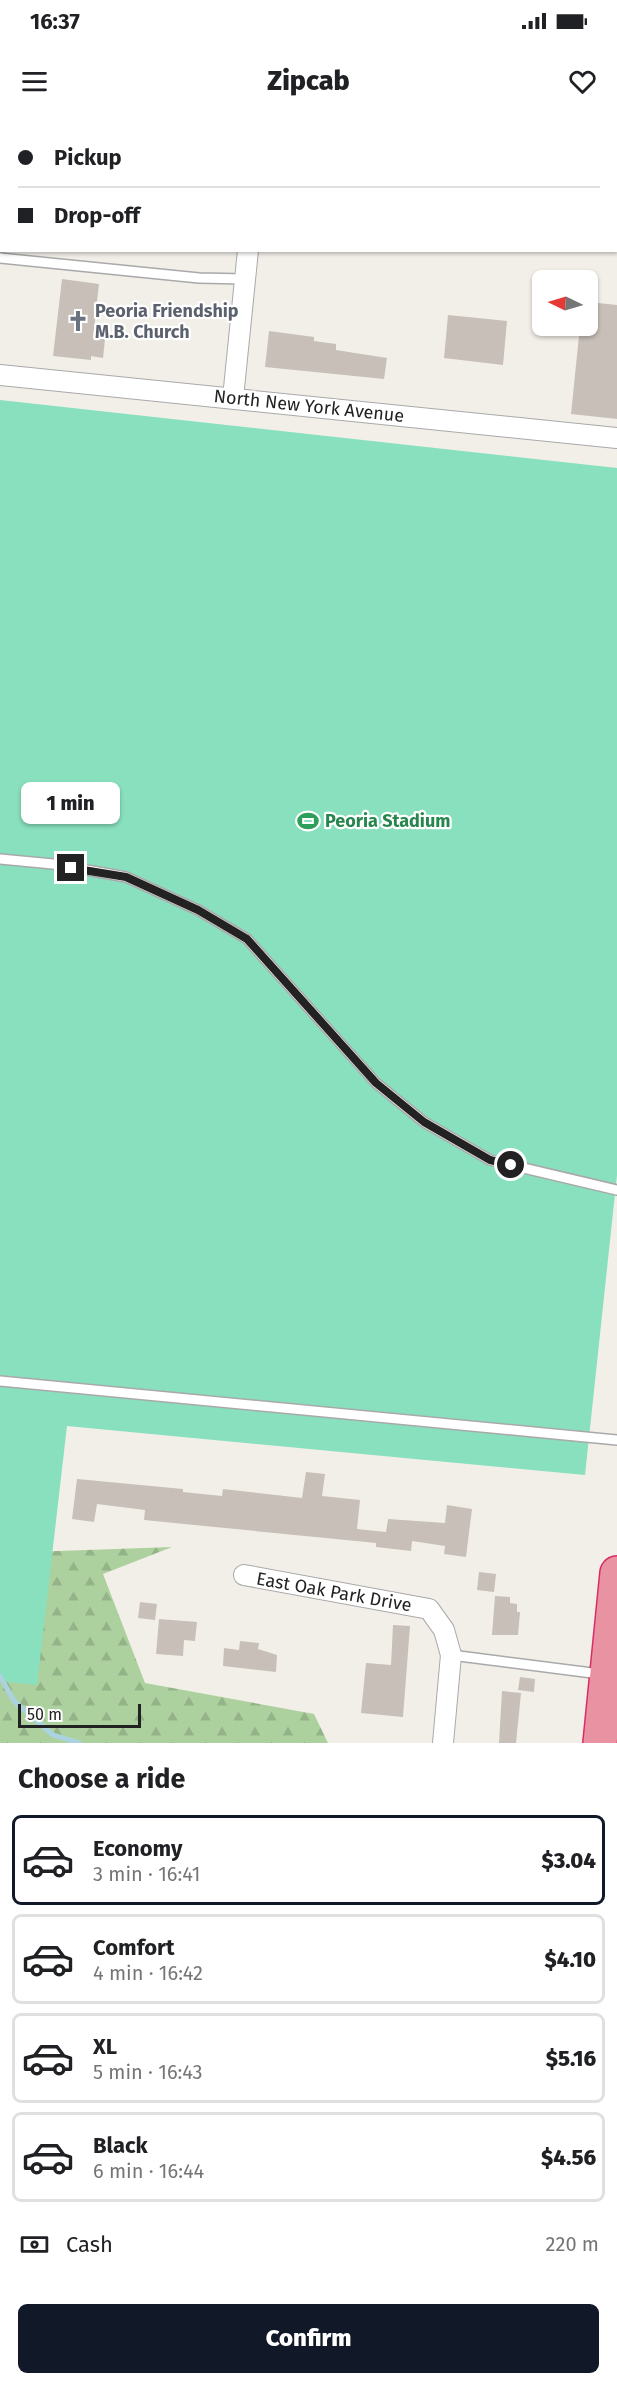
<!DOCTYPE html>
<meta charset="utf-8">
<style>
:root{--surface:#fff;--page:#f6f6f6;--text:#202124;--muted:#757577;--line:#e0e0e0;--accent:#111827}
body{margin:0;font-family:"Fira Sans",sans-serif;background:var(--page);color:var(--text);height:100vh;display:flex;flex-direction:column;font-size:22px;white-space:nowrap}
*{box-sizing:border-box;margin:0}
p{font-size:20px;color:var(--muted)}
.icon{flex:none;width:33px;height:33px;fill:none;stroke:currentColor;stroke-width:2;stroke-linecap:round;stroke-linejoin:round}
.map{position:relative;height:1623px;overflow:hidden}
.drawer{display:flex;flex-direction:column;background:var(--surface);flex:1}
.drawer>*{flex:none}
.top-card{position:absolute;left:0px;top:0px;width:618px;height:132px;box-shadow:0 2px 4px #0004;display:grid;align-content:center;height:132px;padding:0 18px;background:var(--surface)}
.needle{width:39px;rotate:275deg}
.tools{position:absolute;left:532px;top:150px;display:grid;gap:12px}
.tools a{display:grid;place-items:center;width:66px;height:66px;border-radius:9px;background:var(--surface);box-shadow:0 2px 4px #0004;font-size:30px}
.scale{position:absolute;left:18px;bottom:15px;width:123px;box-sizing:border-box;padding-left:6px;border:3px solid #222;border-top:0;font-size:16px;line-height:21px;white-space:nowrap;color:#222;-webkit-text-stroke:4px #fff;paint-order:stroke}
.end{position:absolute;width:27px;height:27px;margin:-14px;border:8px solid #222;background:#fff;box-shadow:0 0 0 3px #fff}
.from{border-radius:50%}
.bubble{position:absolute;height:42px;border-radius:9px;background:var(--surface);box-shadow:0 2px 4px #0004;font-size:20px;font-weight:800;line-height:42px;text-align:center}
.top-card b{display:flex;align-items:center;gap:21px;height:57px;font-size:22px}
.top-card b+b{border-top:2px solid var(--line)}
.top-card i{width:15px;height:15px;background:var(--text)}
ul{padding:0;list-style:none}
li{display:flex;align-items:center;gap:18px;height:90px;margin:0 12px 9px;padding:0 6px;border:3px solid var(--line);border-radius:9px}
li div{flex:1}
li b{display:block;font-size:22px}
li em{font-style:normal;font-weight:800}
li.current{border-color:var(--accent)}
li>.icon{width:54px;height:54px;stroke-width:1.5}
h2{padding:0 18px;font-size:27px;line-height:72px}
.pay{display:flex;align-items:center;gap:15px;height:66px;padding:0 18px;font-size:22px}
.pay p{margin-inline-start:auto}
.cta{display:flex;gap:12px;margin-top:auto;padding:12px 18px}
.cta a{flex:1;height:69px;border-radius:9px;background:var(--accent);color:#fff;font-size:24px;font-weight:800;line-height:69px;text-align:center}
.status{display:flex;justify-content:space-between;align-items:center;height:42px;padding:0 30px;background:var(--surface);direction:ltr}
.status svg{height:16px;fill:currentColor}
header{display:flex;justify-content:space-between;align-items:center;height:78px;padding:0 18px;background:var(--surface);font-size:27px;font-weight:800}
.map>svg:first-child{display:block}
.forest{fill:url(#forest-firs)}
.pitch{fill:#88e0be}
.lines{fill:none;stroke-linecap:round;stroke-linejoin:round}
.stream{stroke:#aad3df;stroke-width:5}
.building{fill:#c7bfb8}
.lane-casing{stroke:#a9a9a9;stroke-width:12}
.street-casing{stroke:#a9a9a9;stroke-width:22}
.secondary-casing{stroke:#707d05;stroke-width:30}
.highway-casing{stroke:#dc2a67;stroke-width:36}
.lane{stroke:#fff;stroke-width:9}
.street{stroke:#fff;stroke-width:20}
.secondary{stroke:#f7fabf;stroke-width:27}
.highway{stroke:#e892a2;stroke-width:33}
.route{stroke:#222;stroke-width:8}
.labels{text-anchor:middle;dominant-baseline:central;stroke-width:4.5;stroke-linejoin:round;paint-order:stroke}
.worship-label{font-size:18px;font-weight:bold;fill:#5b616d;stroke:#fff;text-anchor:start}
.street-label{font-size:18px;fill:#222;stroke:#fff}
.leisure-label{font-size:18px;font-weight:bold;fill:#27864d;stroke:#fff;text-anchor:start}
</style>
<div class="status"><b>16:37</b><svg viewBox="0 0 49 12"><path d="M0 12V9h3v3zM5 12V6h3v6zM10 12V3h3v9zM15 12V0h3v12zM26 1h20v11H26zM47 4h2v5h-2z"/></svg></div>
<header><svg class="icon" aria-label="menu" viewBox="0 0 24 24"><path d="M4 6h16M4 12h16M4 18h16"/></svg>Zipcab<svg class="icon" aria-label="heart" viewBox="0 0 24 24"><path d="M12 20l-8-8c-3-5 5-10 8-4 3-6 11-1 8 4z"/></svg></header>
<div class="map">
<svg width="617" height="1623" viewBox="0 0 617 1623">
<defs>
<pattern id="forest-firs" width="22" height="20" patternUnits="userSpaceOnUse" patternTransform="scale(1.5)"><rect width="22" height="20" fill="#add19e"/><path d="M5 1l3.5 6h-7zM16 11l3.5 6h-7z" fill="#95b388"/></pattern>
</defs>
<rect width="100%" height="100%" fill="#f2efe9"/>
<path class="forest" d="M172,1427L103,1454L145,1563L314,1594L328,1623H0V1478L30,1432Z"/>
<path class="pitch" d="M0,280L617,348V1055L585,1355L67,1306L37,1565L0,1561Z"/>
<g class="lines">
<path class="stream" d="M0,1556L14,1581L53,1615L79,1623"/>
</g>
<g class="building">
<path d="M62,159L99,164L93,218L105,219L103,238L91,236V240L53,236Z"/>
<path d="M588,182L617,185V299L571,294L580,206H588Z"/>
<path d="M448,195L507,201L503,245L444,238Z"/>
<path d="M269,211L314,217V221L336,224V230L387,238L384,259L265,247Z"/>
<path d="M306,1352L325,1354L322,1376L360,1380L357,1409L386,1412L388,1399L445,1403L447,1385L472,1389L466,1437L444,1434L445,1426L412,1421L411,1431L376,1427V1423L144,1400L145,1390L97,1384L94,1402L72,1399L77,1359L183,1369V1372L222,1376L223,1369L302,1378Z"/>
<path d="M479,1452L496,1454L494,1472L477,1470Z"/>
<path d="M495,1476L510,1477V1483L517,1484V1492H520L518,1515H492Z"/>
<path d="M140,1482L157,1484L155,1500L138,1498Z"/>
<path d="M159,1499L197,1502L195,1521L184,1520L183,1536L156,1534Z"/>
<path d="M393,1505L410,1506L403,1597L361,1593L366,1543L391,1545Z"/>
<path d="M240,1521L259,1523L258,1529L277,1535L276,1552L223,1546L224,1528L239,1530Z"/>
<path d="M520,1557L535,1559L534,1572L518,1570Z"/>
<path d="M502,1571L521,1573L516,1623H499Z"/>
</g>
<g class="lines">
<defs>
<g id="lane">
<path d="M480,2V0"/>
<path d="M0,138L199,158L245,159"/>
<path d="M0,739L53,744L126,757L198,790L247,819L376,963L424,1002L490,1040L617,1070"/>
<path d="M0,1261L617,1320"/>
<path d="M451,1535L600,1554"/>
</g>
<g id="street">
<path d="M275,2V0"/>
<path d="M0,255L617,318"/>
<path d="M233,278L248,130"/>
<path d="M244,1455L429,1489L444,1510L451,1535L443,1623"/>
</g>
<g id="secondary">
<path d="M0,12L2,13"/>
<path d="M616,75H617"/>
</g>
<path id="highway" d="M600,1623L617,1453"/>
</defs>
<use href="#lane" class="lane-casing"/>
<use href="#street" class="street-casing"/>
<use href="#secondary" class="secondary-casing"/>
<use href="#highway" class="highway-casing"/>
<use href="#lane" class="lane"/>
<use href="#street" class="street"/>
<use href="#secondary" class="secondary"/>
<use href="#highway" class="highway"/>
</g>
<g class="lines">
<path class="route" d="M71,748L126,757L198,790L247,819L376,963L424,1002L490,1040L511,1045"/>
</g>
<defs>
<symbol id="church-bare" viewBox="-9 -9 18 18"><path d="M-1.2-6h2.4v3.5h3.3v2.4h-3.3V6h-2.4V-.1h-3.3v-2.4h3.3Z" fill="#6b7280" stroke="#fff" stroke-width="2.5" paint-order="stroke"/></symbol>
<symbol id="stadium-bare" viewBox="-9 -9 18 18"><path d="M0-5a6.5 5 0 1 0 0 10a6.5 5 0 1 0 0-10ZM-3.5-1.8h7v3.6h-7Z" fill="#2e9e5b" stroke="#fff" stroke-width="2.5" paint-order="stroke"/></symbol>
</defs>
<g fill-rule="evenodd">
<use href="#church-bare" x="63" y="186" width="30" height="30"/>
<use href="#stadium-bare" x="293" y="686" width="30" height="30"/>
</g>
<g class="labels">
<g class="worship-label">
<text x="95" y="191">Peoria Friendship<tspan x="95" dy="21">M.B. Church</tspan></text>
</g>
<g class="street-label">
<text transform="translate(309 286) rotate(6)">North New York Avenue</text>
<text transform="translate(334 1472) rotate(10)">East Oak Park Drive</text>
</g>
<g class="leisure-label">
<text x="325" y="701">Peoria Stadium</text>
</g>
</g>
</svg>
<div class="tools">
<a><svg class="needle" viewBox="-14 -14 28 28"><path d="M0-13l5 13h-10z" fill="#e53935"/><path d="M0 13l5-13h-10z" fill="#757577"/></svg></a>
</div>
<div class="scale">50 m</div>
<i class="end from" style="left:511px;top:1045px"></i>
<i class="end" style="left:71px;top:748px"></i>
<div class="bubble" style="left:21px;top:662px;width:99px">1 min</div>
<div class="top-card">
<b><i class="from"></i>Pickup</b>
<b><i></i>Drop-off</b>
</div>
</div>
<section class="drawer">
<h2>Choose a ride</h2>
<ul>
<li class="current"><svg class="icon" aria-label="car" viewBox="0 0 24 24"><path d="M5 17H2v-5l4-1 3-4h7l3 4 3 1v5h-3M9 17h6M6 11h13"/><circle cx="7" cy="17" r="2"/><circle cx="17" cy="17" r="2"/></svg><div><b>Economy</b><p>3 min · 16:41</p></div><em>$3.04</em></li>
<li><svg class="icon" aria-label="car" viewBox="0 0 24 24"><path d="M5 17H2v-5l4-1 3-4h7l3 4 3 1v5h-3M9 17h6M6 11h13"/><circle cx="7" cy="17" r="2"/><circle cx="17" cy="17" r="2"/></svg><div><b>Comfort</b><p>4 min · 16:42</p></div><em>$4.10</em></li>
<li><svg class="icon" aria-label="car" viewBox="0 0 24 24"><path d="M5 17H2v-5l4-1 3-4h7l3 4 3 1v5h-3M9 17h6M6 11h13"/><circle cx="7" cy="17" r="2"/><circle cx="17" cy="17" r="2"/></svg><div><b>XL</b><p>5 min · 16:43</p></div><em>$5.16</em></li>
<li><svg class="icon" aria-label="car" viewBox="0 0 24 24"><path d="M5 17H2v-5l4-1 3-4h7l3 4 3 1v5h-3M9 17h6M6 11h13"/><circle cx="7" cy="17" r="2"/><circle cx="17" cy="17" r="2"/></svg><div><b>Black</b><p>6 min · 16:44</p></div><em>$4.56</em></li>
</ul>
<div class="pay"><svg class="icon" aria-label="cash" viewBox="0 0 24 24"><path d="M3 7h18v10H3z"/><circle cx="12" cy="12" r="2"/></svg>Cash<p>220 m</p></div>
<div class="cta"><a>Confirm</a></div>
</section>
